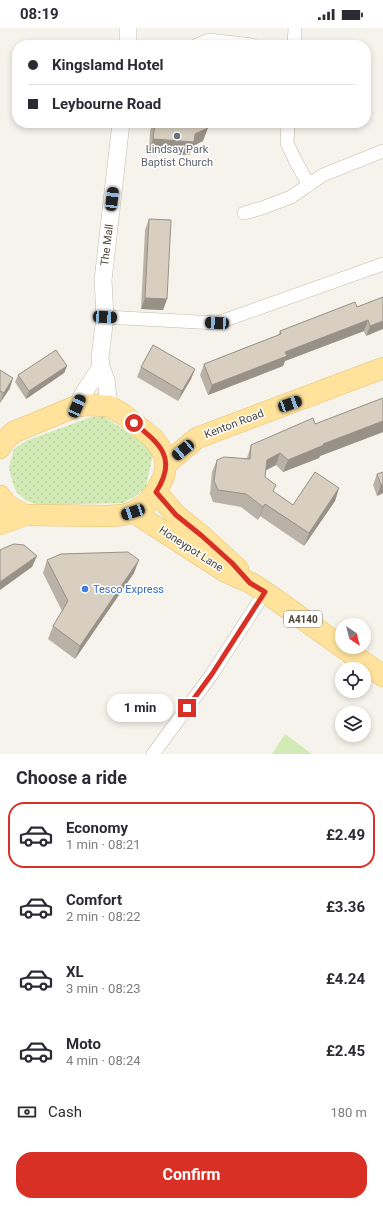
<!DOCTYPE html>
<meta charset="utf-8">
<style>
:root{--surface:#fff;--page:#f7f7f7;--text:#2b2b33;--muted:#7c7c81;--line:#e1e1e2;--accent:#d93025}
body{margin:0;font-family:Roboto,sans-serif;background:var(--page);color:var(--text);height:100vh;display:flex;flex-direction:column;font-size:15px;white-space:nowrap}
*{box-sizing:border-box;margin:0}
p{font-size:13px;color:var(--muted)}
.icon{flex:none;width:22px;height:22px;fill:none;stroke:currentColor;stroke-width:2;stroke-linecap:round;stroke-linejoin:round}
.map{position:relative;height:726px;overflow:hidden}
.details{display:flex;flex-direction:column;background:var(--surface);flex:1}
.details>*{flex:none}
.top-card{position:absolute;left:12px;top:12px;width:359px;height:88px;border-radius:16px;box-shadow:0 2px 6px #0003;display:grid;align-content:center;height:88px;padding:0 16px;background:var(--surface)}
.needle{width:26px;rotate:145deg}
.buttons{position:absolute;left:335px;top:590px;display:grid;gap:8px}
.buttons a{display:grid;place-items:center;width:36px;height:36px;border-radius:50%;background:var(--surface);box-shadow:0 2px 6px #0003;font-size:20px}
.end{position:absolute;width:18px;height:18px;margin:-9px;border:5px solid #d93025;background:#fff;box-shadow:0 0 0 2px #fff}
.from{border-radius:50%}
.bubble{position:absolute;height:28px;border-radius:14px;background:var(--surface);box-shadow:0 2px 6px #0003;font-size:13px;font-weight:700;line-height:28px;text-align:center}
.car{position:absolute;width:12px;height:24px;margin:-12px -6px;border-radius:5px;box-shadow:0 0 3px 1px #0007;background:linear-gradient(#222 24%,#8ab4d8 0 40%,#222 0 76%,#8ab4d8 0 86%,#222 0)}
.top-card b{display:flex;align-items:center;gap:14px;height:38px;font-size:15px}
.top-card b+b{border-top:1px solid var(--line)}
.top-card i{width:10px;height:10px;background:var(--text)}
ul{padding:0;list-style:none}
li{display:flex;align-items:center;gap:12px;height:66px;margin:0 8px 6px;padding:0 8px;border:2px solid transparent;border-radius:16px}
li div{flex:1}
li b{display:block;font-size:15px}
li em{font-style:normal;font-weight:700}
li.current{border-color:var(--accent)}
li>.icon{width:36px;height:36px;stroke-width:1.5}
h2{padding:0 16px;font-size:18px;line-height:48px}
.pay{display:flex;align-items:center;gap:10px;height:44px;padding:0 16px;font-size:15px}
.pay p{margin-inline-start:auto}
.cta{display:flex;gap:8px;margin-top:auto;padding:8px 16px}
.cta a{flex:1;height:46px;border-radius:16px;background:var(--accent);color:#fff;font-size:16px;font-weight:700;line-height:46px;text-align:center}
.status{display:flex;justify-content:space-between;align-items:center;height:28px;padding:0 20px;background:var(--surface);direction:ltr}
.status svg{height:11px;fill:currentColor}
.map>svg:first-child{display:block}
.grass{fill:url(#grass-dots)}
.park{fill:#d2eab5}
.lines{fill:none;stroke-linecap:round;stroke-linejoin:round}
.minor-casing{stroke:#c2bbae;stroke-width:14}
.tertiary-casing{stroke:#c2bbae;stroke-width:18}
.primary-casing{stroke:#e6c16a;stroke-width:22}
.minor{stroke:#fff;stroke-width:13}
.tertiary{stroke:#fff;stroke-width:17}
.primary{stroke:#ffe39c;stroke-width:21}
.wall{fill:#bab2a6}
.shaded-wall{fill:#979187}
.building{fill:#d8cfc1;stroke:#979187}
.route{stroke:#d93025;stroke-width:5}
.worship-dot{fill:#6b7280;stroke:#fff;stroke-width:1.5}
.shop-dot{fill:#3f7fe0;stroke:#fff;stroke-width:1.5}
.labels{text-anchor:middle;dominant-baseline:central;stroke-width:3;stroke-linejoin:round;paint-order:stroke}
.shield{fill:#fff;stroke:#817c74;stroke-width:1}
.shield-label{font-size:10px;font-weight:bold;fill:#4b4439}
.worship-label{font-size:11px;fill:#5b616d;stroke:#fff}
.street-label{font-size:11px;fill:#4b4439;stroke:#fff}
.shop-label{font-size:11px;fill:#366cbe;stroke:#fff;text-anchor:start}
</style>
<div class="status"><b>08:19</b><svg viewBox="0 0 49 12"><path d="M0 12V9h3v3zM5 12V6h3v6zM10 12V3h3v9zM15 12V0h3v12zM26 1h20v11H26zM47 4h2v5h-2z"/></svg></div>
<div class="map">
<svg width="383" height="726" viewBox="0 0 383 726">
<defs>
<pattern id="grass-dots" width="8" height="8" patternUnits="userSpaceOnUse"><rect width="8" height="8" fill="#d2eab5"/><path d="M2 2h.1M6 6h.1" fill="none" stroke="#b6ca9c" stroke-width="1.8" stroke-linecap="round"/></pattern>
</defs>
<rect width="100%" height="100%" fill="#f6f3ec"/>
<path class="grass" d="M103,388L147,417L153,426L146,459L136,468L123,475L39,477L27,473L16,464L11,449L9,439L14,421L26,413L91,389Z"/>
<path class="park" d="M285,706L312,726H272Z"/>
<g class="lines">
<defs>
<g id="minor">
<path d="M197,17L209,12L252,17"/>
<path d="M294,17L295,0"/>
<path d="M288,95L287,115L296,134L309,157"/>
<path d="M244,185L262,180L291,169L323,147L383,123"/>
<path d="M105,289L217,295L383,236"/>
<path d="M153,726L212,646L265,564"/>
</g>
<g id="tertiary">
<path d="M128,17V0"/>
<path d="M77,378L83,366L101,339"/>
<path d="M109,378L106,352L101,339L100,329L105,289L103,252L121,95"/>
</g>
<g id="primary">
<path d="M0,420L5,412L14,404L77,378L88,377L109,378L124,387L153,410L159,418L164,427L166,436L164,448L156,464L146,476L133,484L123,487L108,488L25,487L7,477L0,468"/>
<path d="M166,436L197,410L383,340"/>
<path d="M156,464L176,487L202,508L238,541"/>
<path d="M133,484L226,544L251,555L265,564L383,648"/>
<path d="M0,496L25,487"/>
</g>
</defs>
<use href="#minor" class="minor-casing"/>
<use href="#tertiary" class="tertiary-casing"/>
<use href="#primary" class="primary-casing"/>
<use href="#minor" class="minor"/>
<use href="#tertiary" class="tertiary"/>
<use href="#primary" class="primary"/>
</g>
<g class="wall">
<path d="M153,95H208L203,113L193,118L189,127L149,124L150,103Z"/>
<path d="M149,191L167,271L163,282L141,281L145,202Z"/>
<path d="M383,269L366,308L364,303L285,333L283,338L208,367L200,347L204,336L278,307L280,303L357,279Z"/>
<path d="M67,338L64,345L26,371L15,354L18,347Z"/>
<path d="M141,339L195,341L191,351L178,373L137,349Z"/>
<path d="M0,342L10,360L0,375Z"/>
<path d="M383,370V404L320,428L319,430L283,444L276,437L265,443V449L274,464L293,477L339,460L335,473L304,518L260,488L258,492L241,479L213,474L210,466L212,444L217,432L247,430L251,417L315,396Z"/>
<path d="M383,444V465L377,468L373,457L377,446Z"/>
<path d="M47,532L134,545L75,631L48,611L53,598L62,583L43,545Z"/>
</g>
<g class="shaded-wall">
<path d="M208,100L203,113L193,118L189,127L149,124L153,111L195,106Z"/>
<path d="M145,270L167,271L163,282L141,281Z"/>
<path d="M368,292L364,303L285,333L283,338L208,367L212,357L285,324Z"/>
<path d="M383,293V301L366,308L370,298Z"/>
<path d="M67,338L64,345L26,371L29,363Z"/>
<path d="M195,341L191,351L178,373L182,363Z"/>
<path d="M13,350L10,360L0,375L4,365Z"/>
<path d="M383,393V404L320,428L319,430L283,444L288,432L323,416Z"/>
<path d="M280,425L276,437L262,444L267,432Z"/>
<path d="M383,456V465L377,468L381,457Z"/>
<path d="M339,460L335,473L304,518L309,505Z"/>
<path d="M265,476L260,488L258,492L263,479Z"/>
<path d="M37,528L32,539L0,562V554Z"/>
<path d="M139,532L134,545L75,631L80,618Z"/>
</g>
<g class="building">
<path d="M155,95H208V100L195,106L194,114L153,111Z"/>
<path d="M149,191L171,192L167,271L145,270Z"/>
<path d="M383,269V293L370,298L368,292L285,324L287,328L212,357L204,336L281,306L280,303L355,274L357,279Z"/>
<path d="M153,317L195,341L182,363L141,339Z"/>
<path d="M56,322L67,338L29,363L18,347Z"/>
<path d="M0,342L13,350L4,365L0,363Z"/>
<path d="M383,370V393L323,416L324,417L288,432L280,425L267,432L265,449L276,457L273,463L293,477L315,444L339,460L309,505L265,476L263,479L246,466L218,462L214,453L217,432L224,429L250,431L251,417L313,390L315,396Z"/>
<path d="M383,444V456L381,457L377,446Z"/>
<path d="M14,516L24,517L37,528L0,554V522L4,520Z"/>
<path d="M128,524L139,532L80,618L53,598L68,573L47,532L61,526Z"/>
</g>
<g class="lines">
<path class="route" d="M134,395C160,416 178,430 156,464L176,487L202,508L232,535L250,555L265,564L212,646L187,680"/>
</g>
<circle class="worship-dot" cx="177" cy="108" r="4"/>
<circle class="shop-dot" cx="85" cy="561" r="4"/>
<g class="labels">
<rect class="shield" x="284" y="583" width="38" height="16" rx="3"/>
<g class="shield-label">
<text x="303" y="591">A4140</text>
</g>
<g class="worship-label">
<text x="177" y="121">Lindsay Park<tspan x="177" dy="13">Baptist Church</tspan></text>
</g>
<g class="street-label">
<text transform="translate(107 217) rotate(-83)">The Mall</text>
<text transform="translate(234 396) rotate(-21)">Kenton Road</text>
<text transform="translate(191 521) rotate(33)">Honeypot Lane</text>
</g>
<g class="shop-label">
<text x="93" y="561">Tesco Express</text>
</g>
</g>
</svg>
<div class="buttons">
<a><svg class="needle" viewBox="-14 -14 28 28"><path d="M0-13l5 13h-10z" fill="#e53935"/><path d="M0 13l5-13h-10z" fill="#7c7c81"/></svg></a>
<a><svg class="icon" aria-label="locate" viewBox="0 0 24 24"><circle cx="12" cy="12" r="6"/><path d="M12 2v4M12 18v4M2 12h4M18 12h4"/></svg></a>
<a><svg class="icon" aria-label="layers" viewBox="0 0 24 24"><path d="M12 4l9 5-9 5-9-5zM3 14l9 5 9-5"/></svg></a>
</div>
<i class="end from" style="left:134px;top:395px"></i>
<i class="end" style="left:187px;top:680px"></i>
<div class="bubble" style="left:107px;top:666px;width:66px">1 min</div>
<i class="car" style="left:112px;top:171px;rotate:7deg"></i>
<i class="car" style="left:105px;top:289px;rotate:93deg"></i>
<i class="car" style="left:217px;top:295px;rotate:273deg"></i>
<i class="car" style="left:290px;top:376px;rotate:70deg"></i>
<i class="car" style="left:77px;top:378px;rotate:24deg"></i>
<i class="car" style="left:183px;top:422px;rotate:230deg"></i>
<i class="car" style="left:133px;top:484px;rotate:252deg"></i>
<div class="top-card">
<b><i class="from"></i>Kingslamd Hotel</b>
<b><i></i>Leybourne Road</b>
</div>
</div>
<section class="details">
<h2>Choose a ride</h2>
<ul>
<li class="current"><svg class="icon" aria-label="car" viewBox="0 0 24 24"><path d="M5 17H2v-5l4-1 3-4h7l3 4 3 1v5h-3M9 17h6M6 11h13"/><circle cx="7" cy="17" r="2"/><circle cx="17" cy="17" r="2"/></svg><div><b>Economy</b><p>1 min · 08:21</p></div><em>£2.49</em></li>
<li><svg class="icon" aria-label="car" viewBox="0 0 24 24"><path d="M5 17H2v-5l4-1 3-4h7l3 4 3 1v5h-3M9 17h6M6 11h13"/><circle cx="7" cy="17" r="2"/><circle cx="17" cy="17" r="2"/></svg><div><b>Comfort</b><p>2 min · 08:22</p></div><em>£3.36</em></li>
<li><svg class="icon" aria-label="car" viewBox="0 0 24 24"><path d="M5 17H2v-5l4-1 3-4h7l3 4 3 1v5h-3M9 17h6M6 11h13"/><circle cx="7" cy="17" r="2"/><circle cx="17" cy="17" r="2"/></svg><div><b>XL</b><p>3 min · 08:23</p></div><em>£4.24</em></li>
<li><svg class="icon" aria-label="car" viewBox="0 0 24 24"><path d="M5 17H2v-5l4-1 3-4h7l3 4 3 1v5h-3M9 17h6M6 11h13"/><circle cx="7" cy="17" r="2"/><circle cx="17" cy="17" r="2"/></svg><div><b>Moto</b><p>4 min · 08:24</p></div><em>£2.45</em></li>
</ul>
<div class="pay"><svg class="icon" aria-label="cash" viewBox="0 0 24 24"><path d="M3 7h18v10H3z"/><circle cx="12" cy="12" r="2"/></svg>Cash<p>180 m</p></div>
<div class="cta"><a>Confirm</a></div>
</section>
